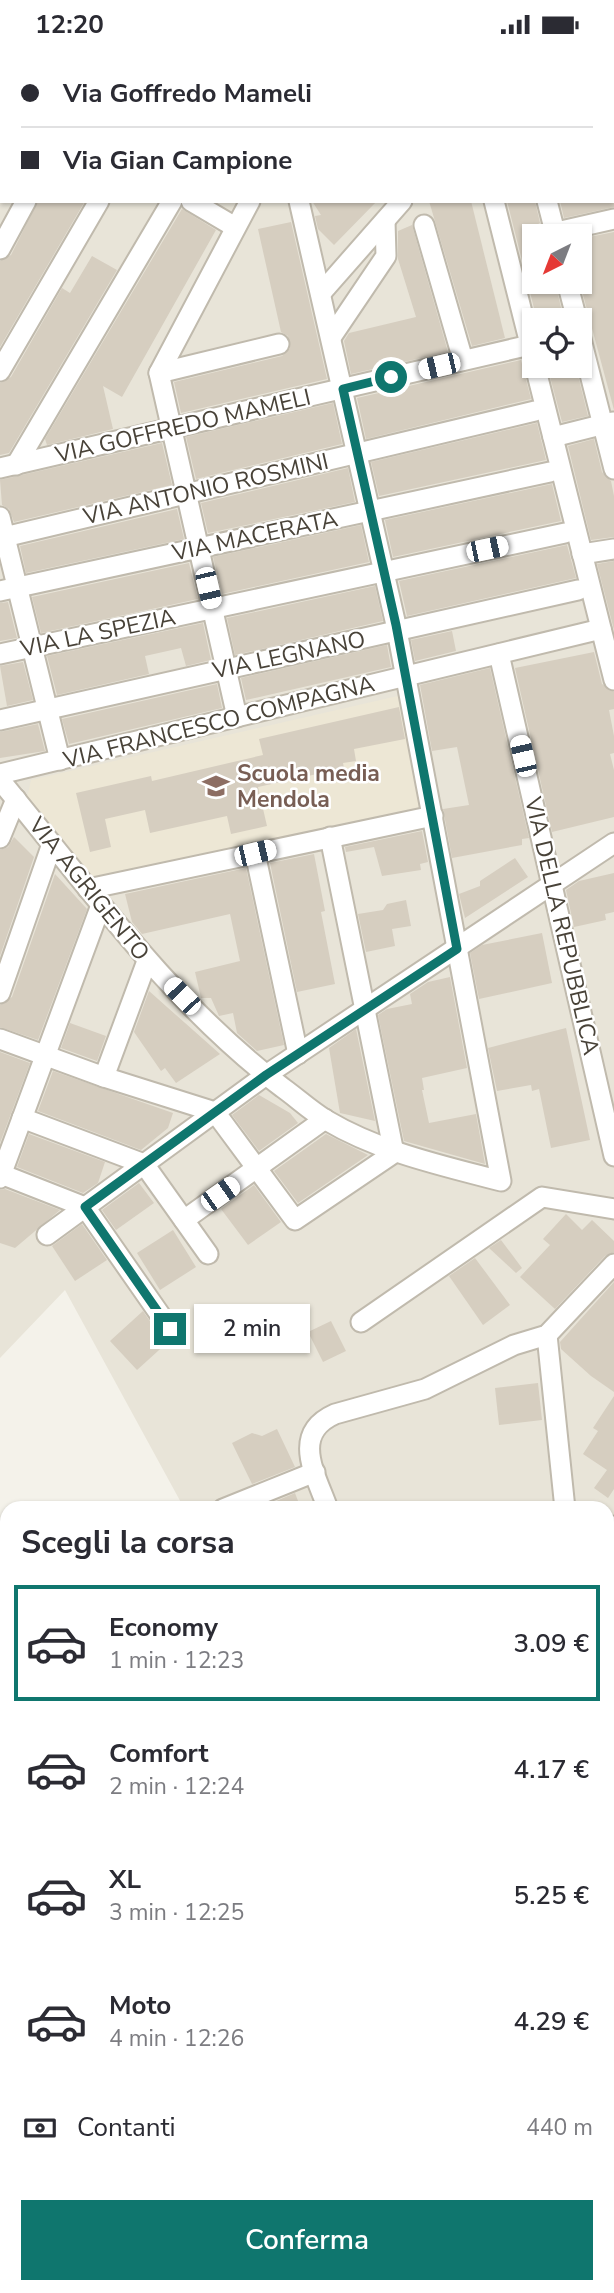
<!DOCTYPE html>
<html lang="it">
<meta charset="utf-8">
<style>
:root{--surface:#fff;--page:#f7f7f7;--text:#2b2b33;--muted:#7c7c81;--line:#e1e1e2;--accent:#0f766e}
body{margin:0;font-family:"Nunito Sans",sans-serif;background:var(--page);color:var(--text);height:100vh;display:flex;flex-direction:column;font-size:26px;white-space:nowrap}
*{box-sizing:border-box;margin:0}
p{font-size:23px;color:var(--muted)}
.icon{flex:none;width:38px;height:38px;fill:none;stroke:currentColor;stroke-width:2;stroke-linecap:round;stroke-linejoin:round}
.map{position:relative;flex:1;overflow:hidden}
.sheet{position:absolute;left:0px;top:1452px;width:614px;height:793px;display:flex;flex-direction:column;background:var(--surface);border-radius:21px 21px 0 0;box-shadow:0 2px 5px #0004}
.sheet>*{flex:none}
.banner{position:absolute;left:0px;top:0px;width:614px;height:154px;box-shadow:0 2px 5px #0004;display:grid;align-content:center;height:154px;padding:0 21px;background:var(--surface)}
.needle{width:46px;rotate:222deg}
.controls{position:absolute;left:522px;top:175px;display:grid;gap:14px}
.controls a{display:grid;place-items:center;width:70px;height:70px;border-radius:0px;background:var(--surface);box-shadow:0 2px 5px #0004;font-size:35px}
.end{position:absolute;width:32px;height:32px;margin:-16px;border:9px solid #0f766e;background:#fff;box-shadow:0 0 0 4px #fff}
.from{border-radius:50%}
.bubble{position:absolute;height:49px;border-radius:0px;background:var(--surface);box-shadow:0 2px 5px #0004;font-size:23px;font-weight:600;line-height:49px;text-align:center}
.car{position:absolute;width:21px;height:42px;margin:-21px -10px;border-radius:9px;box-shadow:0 0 5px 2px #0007;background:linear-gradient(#fff 24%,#345 0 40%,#fff 0 76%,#345 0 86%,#fff 0)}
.banner b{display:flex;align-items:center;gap:24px;height:66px;font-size:26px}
.banner b+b{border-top:2px solid var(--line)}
.banner i{width:18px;height:18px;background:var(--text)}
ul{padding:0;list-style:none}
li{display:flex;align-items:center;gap:21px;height:116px;margin:0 14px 10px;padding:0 7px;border:4px solid transparent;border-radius:0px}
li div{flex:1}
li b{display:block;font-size:26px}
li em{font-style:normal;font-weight:600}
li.on{border-color:var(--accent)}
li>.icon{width:63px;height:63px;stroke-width:1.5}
h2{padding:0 21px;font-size:32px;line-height:84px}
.pay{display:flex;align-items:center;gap:18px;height:77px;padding:0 21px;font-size:26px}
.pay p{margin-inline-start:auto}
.cta{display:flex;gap:14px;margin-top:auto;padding:14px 21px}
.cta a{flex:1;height:80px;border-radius:0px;background:var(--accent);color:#fff;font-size:28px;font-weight:600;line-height:80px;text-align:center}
.status{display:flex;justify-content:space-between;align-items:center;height:49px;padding:0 35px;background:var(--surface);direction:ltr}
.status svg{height:19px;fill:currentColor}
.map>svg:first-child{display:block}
.residential{fill:#e8e4d8;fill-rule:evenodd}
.education{fill:#ede7d5}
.building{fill:#d6cec0}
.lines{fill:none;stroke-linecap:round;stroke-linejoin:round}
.service-casing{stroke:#c0baad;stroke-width:13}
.minor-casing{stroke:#c0baad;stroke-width:23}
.service{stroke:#fff;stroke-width:10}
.minor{stroke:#fff;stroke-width:19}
.route{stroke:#0f766e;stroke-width:9}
.labels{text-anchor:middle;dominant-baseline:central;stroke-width:5;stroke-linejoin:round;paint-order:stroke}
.street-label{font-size:23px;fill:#484238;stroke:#fff}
.education-label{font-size:23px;font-weight:bold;fill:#785e54;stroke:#fff;text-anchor:start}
</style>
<div class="status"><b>12:20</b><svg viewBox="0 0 49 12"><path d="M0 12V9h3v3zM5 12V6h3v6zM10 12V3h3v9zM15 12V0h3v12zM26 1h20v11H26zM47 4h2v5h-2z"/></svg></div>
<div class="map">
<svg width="614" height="2244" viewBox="0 0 614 2244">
<rect width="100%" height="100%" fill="#f4f2ea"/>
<path class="residential" d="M0,0H614V1891L607,1889V1460L184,1459L65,1241L0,1309ZM2,2H612V152H2ZM534,187H579V233H534ZM534,271H579V317H534Z"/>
<path class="education" d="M402,646L424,747L418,753L419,761L90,832L27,749L31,731Z"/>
<g class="building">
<path d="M38,152H85L0,298V212L11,206Z"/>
<path d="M312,152H377L334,196L318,180L315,167L321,166Z"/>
<path d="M429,152H471L505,289L472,297Z"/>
<path d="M507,152H535L540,174L530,179L527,189L534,198V233H555L564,271H537Z"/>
<path d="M560,152H614V158L564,169Z"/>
<path d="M182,160L216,181L122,348L103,337L113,380L47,396L45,390Z"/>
<path d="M291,173L327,330L181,364L174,333L282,307L290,299L288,287L281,283L258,180Z"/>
<path d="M412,176L448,303L351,325L344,292L349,284L416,268L398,210V182Z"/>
<path d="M614,183V361L579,231V190Z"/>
<path d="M92,207L117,221L9,404L0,406V334L11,328L62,239L70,244Z"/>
<path d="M521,311L531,350L366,390L357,349Z"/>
<path d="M576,318L588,367L562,373L549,324Z"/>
<path d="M333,354L342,395L196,430L186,388Z"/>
<path d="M537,374L546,411L379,447L371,413Z"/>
<path d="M594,390L602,423L611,432L614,447V488L591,491L568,397Z"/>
<path d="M162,394L172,436L14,473L9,460L2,456L0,431Z"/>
<path d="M348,419L355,453L208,484L201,454Z"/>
<path d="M552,435L561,472L393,508L385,471Z"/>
<path d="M177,460L184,490L26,524L20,497Z"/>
<path d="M361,476L369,513L222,545L213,508Z"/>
<path d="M567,496L576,529L407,567L399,532Z"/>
<path d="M614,512V581L597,515Z"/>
<path d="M189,514L198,550L41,584L32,548Z"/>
<path d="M375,537L383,572L235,606L227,569Z"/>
<path d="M8,553L17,589L0,592V554Z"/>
<path d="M203,574L211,611L186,617L181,599L145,607L149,625L57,646L47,607Z"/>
<path d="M452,582L456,602L415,612L411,591Z"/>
<path d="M387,596L391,618L246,651L241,629Z"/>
<path d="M594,603L602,635L614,643V660L609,661L614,687V704L610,705L614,721V768L552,783L515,619Z"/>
<path d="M23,613L33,651L7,657L0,617Z"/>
<path d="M490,619L529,789L522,790V796L452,809L443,760L469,756L457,698L432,702L420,636Z"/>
<path d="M217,635L222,659L69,695L62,670Z"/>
<path d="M399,658L405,690L354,700L356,712L343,714L344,719L258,738L267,777L231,785L227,767L150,784L145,761L105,770L111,798L90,803L76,744L151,727L152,732L263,706L259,690Z"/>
<path d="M38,675L45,702L0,709V683Z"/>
<path d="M422,782L428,813L420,815L421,821L382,827L374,798L346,803L345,798Z"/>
<path d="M14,788L34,808L0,907V801L8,798Z"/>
<path d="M314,805L325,862L321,863L335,935L297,943L270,814Z"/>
<path d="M515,809L528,828L465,869L459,845L480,837V832Z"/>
<path d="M246,819L284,996L257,1002L237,984L233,964L219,967L211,949H201L195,923L240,912L230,865L142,885L132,873L125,845Z"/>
<path d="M614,824V863L605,865L606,871L574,878L566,841L579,832Z"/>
<path d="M55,825L87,860L38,991L0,978V956L12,948Z"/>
<path d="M406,851L411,877L392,880L395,897L366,903L358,865L383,861L387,855Z"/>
<path d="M542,884L552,934L479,950L470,904L482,896Z"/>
<path d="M450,928L467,1019L422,1029L424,1041H422L429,1074L476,1065L485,1115L404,1092L378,966L387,960L412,955L410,945L428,933Z"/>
<path d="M149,942L220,1005L176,1034L165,1019L161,1022L134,983Z"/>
<path d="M70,974L106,987L97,1012L61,999Z"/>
<path d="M566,979L590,1091L551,1099L539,1040L532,1042L531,1036L497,1042L488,999Z"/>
<path d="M356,980L375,1072L340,1064L329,999Z"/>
<path d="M0,1003L30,1014L0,1094Z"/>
<path d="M53,1022L173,1064L168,1079L141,1101L38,1062Z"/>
<path d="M259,1046L290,1064L298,1074L259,1102L232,1066Z"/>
<path d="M29,1085L105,1113L98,1134L83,1144L17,1118Z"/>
<path d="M326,1085L368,1106L298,1154L274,1122Z"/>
<path d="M139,1134L154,1154L116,1181L102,1161Z"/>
<path d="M254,1136L281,1173L248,1196L221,1160Z"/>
<path d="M5,1140L60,1161L15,1199L0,1194V1141Z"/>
<path d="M566,1165L582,1181L592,1171L614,1192V1203L605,1207L555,1260L520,1228L550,1196L543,1190Z"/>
<path d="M82,1175L107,1211L75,1232L52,1197Z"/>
<path d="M173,1181L196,1218L160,1241L137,1204Z"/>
<path d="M501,1191L522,1219L516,1224L489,1199Z"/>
<path d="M475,1209L510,1256L483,1276L449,1227Z"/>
<path d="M614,1233V1343L591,1327L561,1300L560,1293Z"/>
<path d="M143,1262L160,1287L169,1292L137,1321L110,1292Z"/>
<path d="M331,1272L346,1302L323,1313L308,1283Z"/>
<path d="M538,1334L542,1371L499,1376L495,1339Z"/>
<path d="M614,1347V1440L608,1449L594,1439L607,1421L583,1405L598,1382L593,1379Z"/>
<path d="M277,1380L295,1418L252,1435L232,1394L252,1384L262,1387Z"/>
<path d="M295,1444L301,1460H277L274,1453Z"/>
</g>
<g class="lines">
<defs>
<g id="service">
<path d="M607,1594L614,1591"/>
<path d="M302,2244V2238"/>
</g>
<g id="minor">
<path d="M154,0L157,2"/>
<path d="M400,0L401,2"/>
<path d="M457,0V2"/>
<path d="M508,0L509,2"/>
<path d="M574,0L575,2"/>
<path d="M115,2L116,0"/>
<path d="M214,2L216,0"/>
<path d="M260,2L261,0"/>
<path d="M337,2L338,0"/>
<path d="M0,41L2,42"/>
<path d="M0,94L2,95"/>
<path d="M0,133L2,131"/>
<path d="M191,152L235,178"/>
<path d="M494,152L533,307"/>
<path d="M547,152L556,187"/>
<path d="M424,176L463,311"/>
<path d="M539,187L614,170"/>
<path d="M0,200L26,152"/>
<path d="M567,233L577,271"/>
<path d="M322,243L402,152"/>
<path d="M579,282L614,420"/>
<path d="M332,287L386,207L385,172"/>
<path d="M535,317L614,631"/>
<path d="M0,322L99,152"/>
<path d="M159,324L279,295"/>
<path d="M553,388L613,373"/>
<path d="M16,416L172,152"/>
<path d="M0,419L530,296"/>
<path d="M0,468L60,711"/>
<path d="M0,489L535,362"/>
<path d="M582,505L614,500"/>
<path d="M0,542L550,423"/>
<path d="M0,605L565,484"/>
<path d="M499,605L614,1107"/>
<path d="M237,668L159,324L250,152"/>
<path d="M0,671L578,541"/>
<path d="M0,725L601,580"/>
<path d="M0,731C89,839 171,954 283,1039C297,1049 311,1062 326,1071C380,1103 440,1116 501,1132L396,576L299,152"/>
<path d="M0,789L16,750"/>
<path d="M255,804L298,1005"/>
<path d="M88,840L433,767"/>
<path d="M0,944L52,795"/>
<path d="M0,990L104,1028L215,1063L295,1171L394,1104L330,788"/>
<path d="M104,1028L147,912"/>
<path d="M22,1069L144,1115L208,1205"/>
<path d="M1,1125L85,1158L170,1280"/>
<path d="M0,1129L101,856"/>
<path d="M184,1171L325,1070"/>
<path d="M47,1186L266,1026L614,794"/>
<path d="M361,1273L542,1148L614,1160"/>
<path d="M547,1286L565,1460"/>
<path d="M223,1460L315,1423"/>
<path d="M328,1460C316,1426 290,1385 335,1365L425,1340L514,1296L547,1286L614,1215"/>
<path d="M607,1487L614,1477"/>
<path d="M607,1508L614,1512"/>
</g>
</defs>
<use href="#service" class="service-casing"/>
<use href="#minor" class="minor-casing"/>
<use href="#service" class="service"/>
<use href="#minor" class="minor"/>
</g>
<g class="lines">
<path class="route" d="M170,1280L85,1158L266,1026L457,900L396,576L343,340L391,328"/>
</g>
<defs>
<symbol id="school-bare" viewBox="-9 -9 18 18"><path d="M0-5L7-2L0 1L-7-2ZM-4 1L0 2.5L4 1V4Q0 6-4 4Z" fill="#8d6e63" stroke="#fff" stroke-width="2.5" paint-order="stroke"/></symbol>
</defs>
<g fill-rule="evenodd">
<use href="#school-bare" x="197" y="718" width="38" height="38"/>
</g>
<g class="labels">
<g class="street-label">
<text transform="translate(183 377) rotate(-13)">VIA GOFFREDO MAMELI</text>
<text transform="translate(206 440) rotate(-13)">VIA ANTONIO ROSMINI</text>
<text transform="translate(255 487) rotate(-12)">VIA MACERATA</text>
<text transform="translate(98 584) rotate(-12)">VIA LA SPEZIA</text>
<text transform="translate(289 606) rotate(-12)">VIA LEGNANO</text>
<text transform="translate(219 673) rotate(-14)">VIA FRANCESCO COMPAGNA</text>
<text transform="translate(89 840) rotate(51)">VIA AGRIGENTO</text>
<text transform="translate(562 877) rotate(77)">VIA DELLA REPUBBLICA</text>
</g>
<g class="education-label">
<text x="237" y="724">Scuola media<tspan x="237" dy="26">Mendola</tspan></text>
</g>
</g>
</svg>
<div class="controls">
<a><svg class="needle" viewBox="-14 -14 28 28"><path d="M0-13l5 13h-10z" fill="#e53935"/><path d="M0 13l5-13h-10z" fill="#7c7c81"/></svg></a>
<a><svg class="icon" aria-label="locate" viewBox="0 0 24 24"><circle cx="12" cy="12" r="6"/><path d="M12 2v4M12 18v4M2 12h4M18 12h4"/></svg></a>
</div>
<i class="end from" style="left:391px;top:328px"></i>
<i class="end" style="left:170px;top:1280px"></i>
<div class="bubble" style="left:194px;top:1255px;width:116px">2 min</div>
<i class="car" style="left:439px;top:317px;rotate:257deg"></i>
<i class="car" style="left:487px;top:500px;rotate:78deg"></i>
<i class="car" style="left:208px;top:539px;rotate:167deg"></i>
<i class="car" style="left:523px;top:707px;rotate:347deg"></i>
<i class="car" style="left:255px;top:804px;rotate:77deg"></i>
<i class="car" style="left:182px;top:947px;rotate:316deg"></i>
<i class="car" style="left:220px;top:1145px;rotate:55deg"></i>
<div class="banner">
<b><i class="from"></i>Via Goffredo Mameli</b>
<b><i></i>Via Gian Campione</b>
</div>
<section class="sheet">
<h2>Scegli la corsa</h2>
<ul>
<li class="on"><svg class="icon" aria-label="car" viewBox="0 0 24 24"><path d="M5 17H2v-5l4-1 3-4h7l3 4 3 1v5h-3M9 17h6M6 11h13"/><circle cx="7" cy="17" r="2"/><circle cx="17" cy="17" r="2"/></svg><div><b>Economy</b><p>1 min · 12:23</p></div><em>3.09 €</em></li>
<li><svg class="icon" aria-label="car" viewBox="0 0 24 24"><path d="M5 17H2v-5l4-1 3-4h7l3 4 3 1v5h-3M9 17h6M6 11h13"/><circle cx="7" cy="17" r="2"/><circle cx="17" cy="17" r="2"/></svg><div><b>Comfort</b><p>2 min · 12:24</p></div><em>4.17 €</em></li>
<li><svg class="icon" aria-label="car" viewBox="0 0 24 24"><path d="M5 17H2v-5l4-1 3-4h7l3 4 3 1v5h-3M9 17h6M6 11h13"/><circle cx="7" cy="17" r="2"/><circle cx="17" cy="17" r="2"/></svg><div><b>XL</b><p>3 min · 12:25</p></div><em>5.25 €</em></li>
<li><svg class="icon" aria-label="car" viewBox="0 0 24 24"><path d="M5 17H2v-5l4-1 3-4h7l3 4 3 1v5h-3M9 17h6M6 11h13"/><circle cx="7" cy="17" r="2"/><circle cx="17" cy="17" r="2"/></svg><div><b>Moto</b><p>4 min · 12:26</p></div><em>4.29 €</em></li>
</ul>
<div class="pay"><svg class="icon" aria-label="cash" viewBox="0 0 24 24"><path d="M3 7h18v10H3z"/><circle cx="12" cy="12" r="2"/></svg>Contanti<p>440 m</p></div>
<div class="cta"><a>Conferma</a></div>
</section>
</div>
